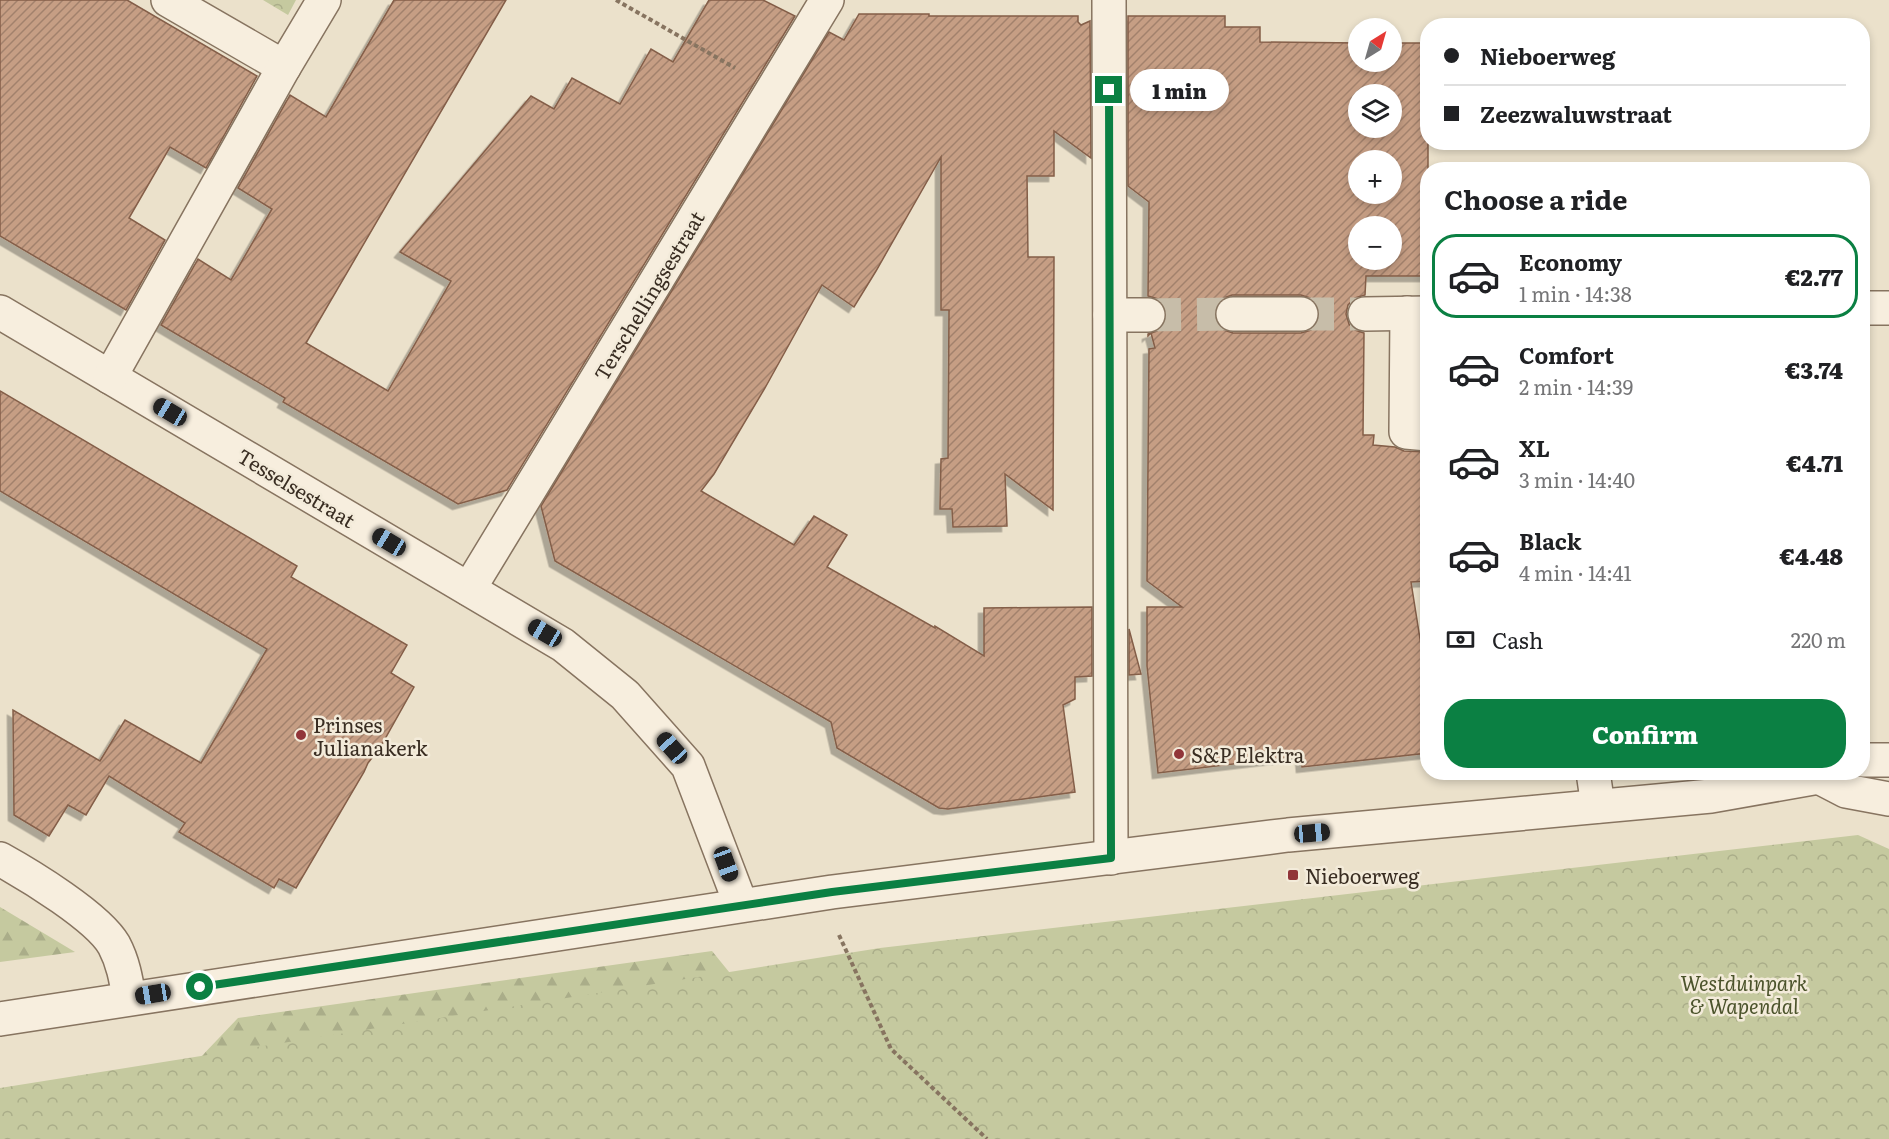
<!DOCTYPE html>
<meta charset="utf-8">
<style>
:root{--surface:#fff;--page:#f2f2f2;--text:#202124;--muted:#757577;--line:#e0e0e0;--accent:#0b8043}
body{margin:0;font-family:Literata,serif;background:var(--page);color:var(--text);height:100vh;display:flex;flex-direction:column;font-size:22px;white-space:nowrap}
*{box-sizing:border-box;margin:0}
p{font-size:20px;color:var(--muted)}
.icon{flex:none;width:33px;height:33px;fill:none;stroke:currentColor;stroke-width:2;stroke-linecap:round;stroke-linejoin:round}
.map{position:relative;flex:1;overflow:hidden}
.drawer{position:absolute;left:1420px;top:162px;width:450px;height:618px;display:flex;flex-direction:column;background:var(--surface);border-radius:24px;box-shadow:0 3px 9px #0003}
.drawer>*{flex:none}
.guide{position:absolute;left:1420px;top:18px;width:450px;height:132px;border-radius:24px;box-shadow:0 3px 9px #0003;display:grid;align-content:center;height:132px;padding:0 24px;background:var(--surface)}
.needle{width:39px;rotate:37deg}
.fabs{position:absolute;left:1348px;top:18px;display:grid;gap:12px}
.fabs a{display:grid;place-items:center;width:54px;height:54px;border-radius:50%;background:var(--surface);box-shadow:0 3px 9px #0003;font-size:30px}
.end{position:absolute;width:27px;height:27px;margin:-14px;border:8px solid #0b8043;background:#fff;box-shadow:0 0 0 3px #fff}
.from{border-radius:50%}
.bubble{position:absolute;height:42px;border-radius:21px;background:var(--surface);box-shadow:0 3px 9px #0003;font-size:20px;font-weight:800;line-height:42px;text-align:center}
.car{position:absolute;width:18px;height:36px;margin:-18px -9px;border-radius:8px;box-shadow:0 0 4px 2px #0007;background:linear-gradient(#222 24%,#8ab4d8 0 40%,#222 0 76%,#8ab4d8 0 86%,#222 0)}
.guide b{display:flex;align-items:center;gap:21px;height:57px;font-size:22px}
.guide b+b{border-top:2px solid var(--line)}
.guide i{width:15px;height:15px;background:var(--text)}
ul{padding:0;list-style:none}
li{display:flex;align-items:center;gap:18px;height:84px;margin:0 12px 9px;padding:0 12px;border:3px solid transparent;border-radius:24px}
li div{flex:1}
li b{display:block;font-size:22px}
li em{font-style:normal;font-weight:800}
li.active{border-color:var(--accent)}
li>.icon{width:54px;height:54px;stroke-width:1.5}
h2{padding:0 24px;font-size:27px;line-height:72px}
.pay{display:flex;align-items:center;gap:15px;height:66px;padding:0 24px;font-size:22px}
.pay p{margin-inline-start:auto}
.action{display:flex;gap:12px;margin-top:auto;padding:12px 24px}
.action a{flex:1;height:69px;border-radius:24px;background:var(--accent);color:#fff;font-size:24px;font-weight:800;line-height:69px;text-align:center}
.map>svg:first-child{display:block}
.forest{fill:url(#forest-firs)}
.park{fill:url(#park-crowns)}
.building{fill:url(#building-hatch);stroke:#845e48;stroke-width:1.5;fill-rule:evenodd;filter:url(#shadow)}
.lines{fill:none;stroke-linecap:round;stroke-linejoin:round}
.minor-tunnel{stroke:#c7bda9;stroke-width:33;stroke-dasharray:33 16;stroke-linecap:butt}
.minor-casing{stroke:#877460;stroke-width:36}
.path{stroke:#877460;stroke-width:4;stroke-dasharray:4.5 3;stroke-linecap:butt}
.minor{stroke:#f7eede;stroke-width:33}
.route{stroke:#0b8043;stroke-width:8}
.poi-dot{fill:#913539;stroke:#f3ebda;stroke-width:2}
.labels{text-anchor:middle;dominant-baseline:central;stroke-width:5;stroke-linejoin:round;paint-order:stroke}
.street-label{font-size:20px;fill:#392d22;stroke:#f3ebda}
.poi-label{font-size:20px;fill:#392d22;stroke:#f3ebda;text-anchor:start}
.park-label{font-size:20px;font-style:italic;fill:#4b532b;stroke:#f3ebda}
</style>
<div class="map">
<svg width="1889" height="1139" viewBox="0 0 1889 1139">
<defs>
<pattern id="forest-firs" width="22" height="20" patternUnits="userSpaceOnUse" patternTransform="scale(1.5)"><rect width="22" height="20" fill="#c5c99f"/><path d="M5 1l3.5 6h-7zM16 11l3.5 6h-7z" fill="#aaad89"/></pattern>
<pattern id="park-crowns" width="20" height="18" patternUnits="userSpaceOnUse" patternTransform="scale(1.5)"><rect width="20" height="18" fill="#c5c99f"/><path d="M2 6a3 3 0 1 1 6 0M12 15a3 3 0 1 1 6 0" fill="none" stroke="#aaad89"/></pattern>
<pattern id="building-hatch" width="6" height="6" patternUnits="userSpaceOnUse" patternTransform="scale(1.5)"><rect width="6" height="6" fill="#c69e84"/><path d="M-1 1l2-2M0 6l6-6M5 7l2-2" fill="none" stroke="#a2816c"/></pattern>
<filter id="shadow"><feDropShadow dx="-5.5" dy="5.5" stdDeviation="0" flood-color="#0004"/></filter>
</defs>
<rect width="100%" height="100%" fill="#ebe1cb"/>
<g class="forest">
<path d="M0,907L75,952L0,962Z"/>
<path d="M712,951L738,983L701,1139L197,1061L238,1018Z"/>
</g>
<g class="park">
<path d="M263,0H296L288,15Z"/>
<path d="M1858,835L1889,849V1139H0V1088L880,948Z"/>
</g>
<g class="building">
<path d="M0,0H127L257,76L206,168L170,147L129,218L165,240L126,310L0,236Z"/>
<path d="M394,0H506L306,343L388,391L451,281L400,252L531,96L554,109L572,78L620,104L651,49L673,62L709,0H763L795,16L507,490L458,504L283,402L285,398L161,325L198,259L231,280L272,209L238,188L290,95L326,117Z"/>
<path d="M859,14H929V16H1078V22L1081,25L1090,21L1091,158L1054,131V176H1027L1028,257H1054L1053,510L1005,474L1007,526L953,527L952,509H940L941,459L948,458L949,310H941V157L876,271L854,307L822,285L765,388L714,474L701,491L794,545L814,516L847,535L827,567L935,628V626L984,656V608L1092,607V676L1075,677V699L1063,705L1075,792L948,809L939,808L837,748L831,722L555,561L541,506L829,32L844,40Z"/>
<path d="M1128,16H1225V27H1260V42L1359,43V62H1392V43H1428V276H1366L1365,295L1355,298L1348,305L1346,314L1349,324L1355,330L1364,333L1363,435H1374L1373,445L1395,447L1404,451L1428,452V581L1411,582L1424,664H1428V753L1302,767L1301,756L1158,773L1147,666V607H1182L1147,581L1149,349L1155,348L1151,333L1148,336V334L1157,331L1164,325L1167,314L1164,306L1158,299L1148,296L1149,202L1128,186ZM1359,94H1392V128H1359ZM1359,160H1392V194H1359ZM1359,226H1392V260H1359ZM1232,295H1301L1310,298L1317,305L1320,313L1317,323L1311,330L1301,333H1233L1224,330L1217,323L1214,313L1217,304L1224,298Z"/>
<path d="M0,391L297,566L291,577L407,645L391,673L414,687L381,746L368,763L364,772L296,888L279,879L274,888L179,832L185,823L109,776L86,815L68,805L49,836L14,815L13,710L100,761L125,720L201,763L267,649L0,491Z"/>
<path d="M1129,629L1141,674L1129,675Z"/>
</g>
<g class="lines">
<g class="minor-tunnel">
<path d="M1301,314H1365"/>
<path d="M1148,315L1233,314"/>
</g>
<defs>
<g id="minor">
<path d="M168,0L284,67"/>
<path d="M1109,0L1111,858"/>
<path d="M1863,308H1889"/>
<path d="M0,312L563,645L625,695L688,766L741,905"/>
<path d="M1407,313L1406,432L1428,434"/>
<path d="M1233,314H1301"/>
<path d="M1365,314L1428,313"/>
<path d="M1110,315H1148"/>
<path d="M110,377L284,67L324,0"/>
<path d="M469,589L827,0"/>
<path d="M1863,760H1889"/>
<path d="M1593,772L1598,806"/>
<path d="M1819,777L1846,791L1889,799"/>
<path d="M0,859C29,875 98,917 114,945C123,962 126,979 129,998"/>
<path d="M0,1019L832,892L1288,835L1711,796L1819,777L1830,772"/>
</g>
</defs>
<use href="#minor" class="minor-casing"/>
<g class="path">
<path d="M616,0L735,68"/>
<path d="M839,935L891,1049L987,1139"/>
</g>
<use href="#minor" class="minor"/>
</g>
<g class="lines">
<path class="route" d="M200,987L832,892L1111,858L1109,90"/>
</g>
<g class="poi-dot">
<circle cx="301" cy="735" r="6"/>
<circle cx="1179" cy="754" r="6"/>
<rect x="1287" y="869" width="12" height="12" rx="3"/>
</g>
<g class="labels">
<g class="street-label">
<text transform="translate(648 295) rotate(-59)">Terschellingsestraat</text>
<text transform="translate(297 487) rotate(31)">Tesselsestraat</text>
</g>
<g class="poi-label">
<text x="313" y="724">Prinses<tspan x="313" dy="23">Julianakerk</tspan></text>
<text x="1191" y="754">S&amp;P Elektra</text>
<text x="1305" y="875">Nieboerweg</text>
</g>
<g class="park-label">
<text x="1744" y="982">Westduinpark<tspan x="1744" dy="23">&amp; Wapendal</tspan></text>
</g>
</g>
</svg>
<div class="fabs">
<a><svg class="needle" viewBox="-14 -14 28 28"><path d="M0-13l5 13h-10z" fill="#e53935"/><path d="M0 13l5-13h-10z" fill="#757577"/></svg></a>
<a><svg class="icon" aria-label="layers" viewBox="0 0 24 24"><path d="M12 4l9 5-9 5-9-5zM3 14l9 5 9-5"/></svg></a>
<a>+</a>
<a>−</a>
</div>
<i class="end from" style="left:200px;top:987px"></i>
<i class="end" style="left:1109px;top:90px"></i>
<div class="bubble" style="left:1130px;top:69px;width:99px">1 min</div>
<i class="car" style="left:170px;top:412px;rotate:301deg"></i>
<i class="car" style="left:389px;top:542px;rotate:301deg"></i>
<i class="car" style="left:545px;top:633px;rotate:300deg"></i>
<i class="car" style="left:672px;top:748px;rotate:318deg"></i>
<i class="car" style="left:1312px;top:833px;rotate:85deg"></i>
<i class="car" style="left:726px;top:864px;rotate:160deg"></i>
<i class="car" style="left:153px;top:994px;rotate:261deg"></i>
<div class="guide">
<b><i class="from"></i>Nieboerweg</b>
<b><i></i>Zeezwaluwstraat</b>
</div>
<section class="drawer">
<h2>Choose a ride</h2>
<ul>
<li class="active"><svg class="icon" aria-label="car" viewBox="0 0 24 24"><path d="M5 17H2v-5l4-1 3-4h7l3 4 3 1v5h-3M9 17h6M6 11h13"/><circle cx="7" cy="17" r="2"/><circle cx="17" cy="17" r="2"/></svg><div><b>Economy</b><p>1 min · 14:38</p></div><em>€2.77</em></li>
<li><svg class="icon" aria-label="car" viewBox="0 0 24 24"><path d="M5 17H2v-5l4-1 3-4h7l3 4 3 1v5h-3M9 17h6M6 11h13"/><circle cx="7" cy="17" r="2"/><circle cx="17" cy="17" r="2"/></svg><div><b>Comfort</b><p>2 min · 14:39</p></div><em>€3.74</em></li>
<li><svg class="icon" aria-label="car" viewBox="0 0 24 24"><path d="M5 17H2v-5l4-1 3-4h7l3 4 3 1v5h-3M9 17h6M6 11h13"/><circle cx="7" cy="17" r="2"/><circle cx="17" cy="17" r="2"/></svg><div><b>XL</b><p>3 min · 14:40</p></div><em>€4.71</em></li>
<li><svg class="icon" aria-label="car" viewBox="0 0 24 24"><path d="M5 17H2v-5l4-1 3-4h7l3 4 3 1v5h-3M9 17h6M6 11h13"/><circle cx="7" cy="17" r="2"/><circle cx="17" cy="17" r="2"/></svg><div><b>Black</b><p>4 min · 14:41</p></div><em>€4.48</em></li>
</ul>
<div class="pay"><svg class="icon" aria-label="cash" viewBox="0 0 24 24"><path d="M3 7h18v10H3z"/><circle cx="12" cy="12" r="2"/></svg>Cash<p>220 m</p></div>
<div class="action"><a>Confirm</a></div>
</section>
</div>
